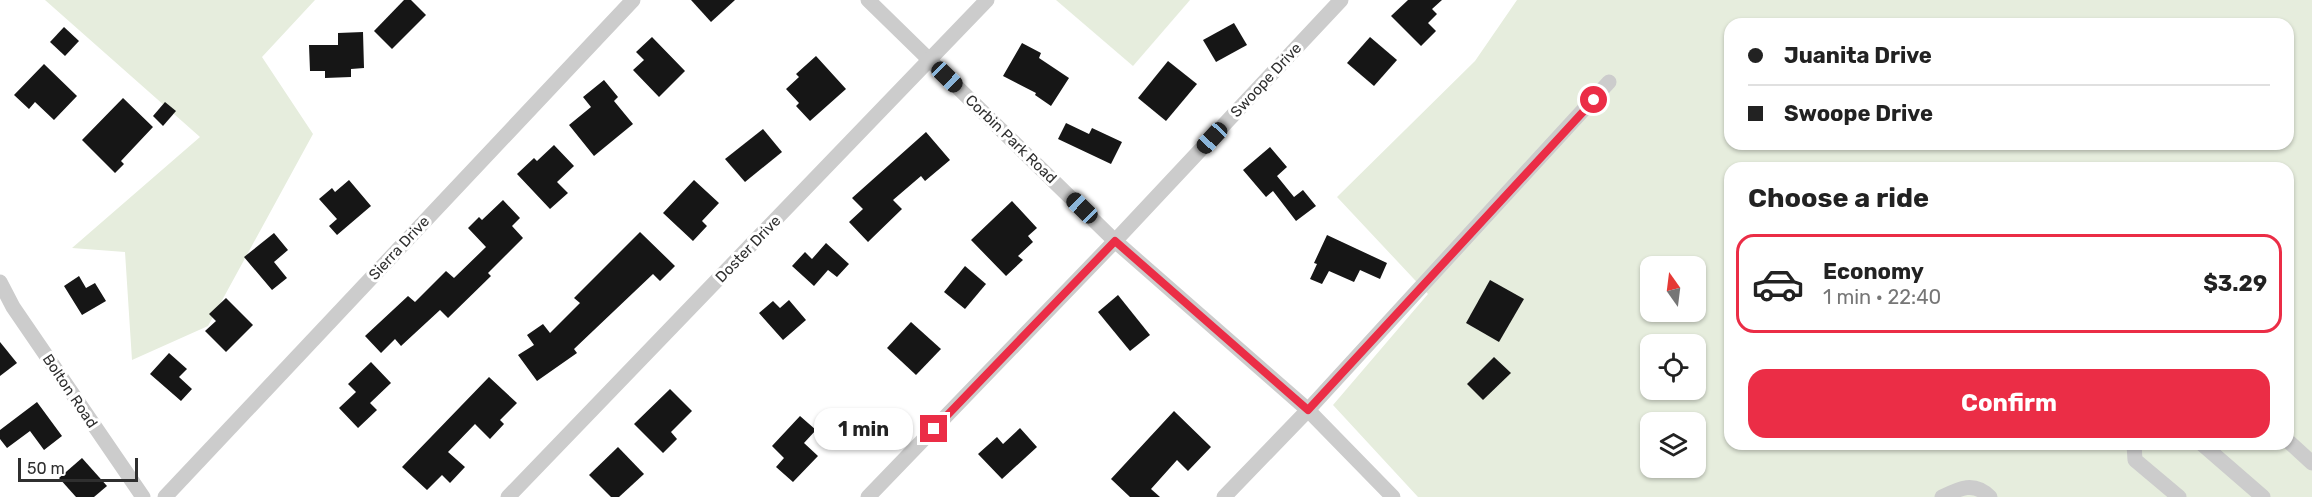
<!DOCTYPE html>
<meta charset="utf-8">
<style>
:root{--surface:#fff;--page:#f6f6f6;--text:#222;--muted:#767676;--line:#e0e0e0;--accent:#eb2d46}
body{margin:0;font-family:Rubik,sans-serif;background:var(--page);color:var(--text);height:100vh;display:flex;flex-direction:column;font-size:22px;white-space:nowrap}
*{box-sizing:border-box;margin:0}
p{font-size:20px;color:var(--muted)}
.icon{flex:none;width:33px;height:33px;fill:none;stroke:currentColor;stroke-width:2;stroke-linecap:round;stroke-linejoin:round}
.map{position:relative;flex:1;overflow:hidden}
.panel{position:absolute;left:1724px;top:162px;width:570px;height:288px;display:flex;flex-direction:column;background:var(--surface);border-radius:18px;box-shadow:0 2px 4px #0004}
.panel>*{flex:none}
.banner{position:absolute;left:1724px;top:18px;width:570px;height:132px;border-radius:18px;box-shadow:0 2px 4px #0004;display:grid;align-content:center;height:132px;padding:0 24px;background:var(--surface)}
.needle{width:39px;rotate:346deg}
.fabs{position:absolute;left:1640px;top:256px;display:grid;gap:12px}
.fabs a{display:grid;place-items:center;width:66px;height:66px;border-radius:12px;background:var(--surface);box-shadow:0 2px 4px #0004;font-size:30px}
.scale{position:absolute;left:18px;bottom:15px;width:120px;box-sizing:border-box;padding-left:6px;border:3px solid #2f2f2f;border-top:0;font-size:16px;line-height:21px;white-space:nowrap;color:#2f2f2f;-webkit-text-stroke:4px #fff;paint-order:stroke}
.end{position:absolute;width:27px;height:27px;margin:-14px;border:8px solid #eb2d46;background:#fff;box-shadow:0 0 0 3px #fff}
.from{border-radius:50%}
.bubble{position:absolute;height:42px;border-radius:18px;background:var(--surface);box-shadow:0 2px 4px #0004;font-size:20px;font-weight:700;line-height:42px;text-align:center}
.car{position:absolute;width:18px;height:36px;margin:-18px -9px;border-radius:8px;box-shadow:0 0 4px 2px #0007;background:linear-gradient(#222 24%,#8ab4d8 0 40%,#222 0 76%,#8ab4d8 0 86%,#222 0)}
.banner b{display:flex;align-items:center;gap:21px;height:57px;font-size:22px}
.banner b+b{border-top:2px solid var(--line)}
.banner i{width:15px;height:15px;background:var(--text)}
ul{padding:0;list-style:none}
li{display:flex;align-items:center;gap:18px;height:99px;margin:0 12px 9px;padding:0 12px;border:3px solid var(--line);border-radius:18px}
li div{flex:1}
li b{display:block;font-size:22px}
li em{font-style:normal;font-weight:700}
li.active{border-color:var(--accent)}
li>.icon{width:54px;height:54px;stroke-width:1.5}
h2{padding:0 24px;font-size:27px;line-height:72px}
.button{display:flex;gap:12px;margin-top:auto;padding:12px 24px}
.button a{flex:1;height:69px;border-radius:18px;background:var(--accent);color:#fff;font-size:24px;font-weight:700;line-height:69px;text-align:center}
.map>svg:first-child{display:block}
.green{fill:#e6eddd;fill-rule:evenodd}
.building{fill:#161616}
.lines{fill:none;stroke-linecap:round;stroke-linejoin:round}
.minor{stroke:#ccc;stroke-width:15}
.route{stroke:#eb2d46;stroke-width:8}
.labels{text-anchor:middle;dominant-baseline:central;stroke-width:6;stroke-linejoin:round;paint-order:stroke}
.street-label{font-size:15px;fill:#2f2f2f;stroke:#fff}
</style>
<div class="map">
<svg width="2312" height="497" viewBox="0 0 2312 497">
<rect width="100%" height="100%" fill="#fff"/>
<g class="green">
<path d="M45,0H315L262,57L313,134L208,326L132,360L125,252L72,248L200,137Z"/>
<path d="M1056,0H1190L1133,66Z"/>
<path d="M1517,0H2312V497H1418L1333,405L1428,294L1337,197L1475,61ZM1730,24H2288V144H1730ZM1730,168H2288V444H1730ZM1650,267H1695V312H1650ZM1650,345H1695V390H1650ZM1650,423H1695V468H1650Z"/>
</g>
<g class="building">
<path d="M404,0H411L426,15L392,49L374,31Z"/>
<path d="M691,0H735L711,22Z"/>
<path d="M1408,0H1442L1432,9L1437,14L1428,23L1436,31L1421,46L1391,16Z"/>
<path d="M1234,23L1247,45L1216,62L1203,40Z"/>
<path d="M64,27L79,41L65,56L50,42Z"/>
<path d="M363,32L364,68L351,69V77L325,78V71H310L309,45H338V33Z"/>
<path d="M652,37L685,71L659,97L633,70L644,60L636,52Z"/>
<path d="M1370,37L1397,60L1374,86L1347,63Z"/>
<path d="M1022,43L1041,53L1039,58L1069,78L1051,106L1035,95L1036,93L1003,76Z"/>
<path d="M816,56L846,89L810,121L796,106L799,103L786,89L799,77L796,74Z"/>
<path d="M1168,61L1197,84L1166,121L1138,98Z"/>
<path d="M44,64L77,96L54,120L35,102L29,109L14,95Z"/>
<path d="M604,80L618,97L614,101L633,124L594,156L569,125L591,107L583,97Z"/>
<path d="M123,98L153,127L121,161L124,164L115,173L82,140Z"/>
<path d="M165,102L176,111L163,126L153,116Z"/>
<path d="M1066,123L1089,134L1092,128L1122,142L1111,164L1058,139Z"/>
<path d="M763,129L782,152L745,182L725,159Z"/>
<path d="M926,132L950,160L925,181L921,176L893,200L902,209L868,242L849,222L863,209L852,198Z"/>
<path d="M554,145L574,166L557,182L568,193L550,209L517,174L534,158L537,161Z"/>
<path d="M1270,147L1287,167L1277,176L1294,197L1303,190L1316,206L1296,221L1273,191L1266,197L1243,170Z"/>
<path d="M349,180L371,206L337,235L329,226L337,219L319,199L332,188L335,192Z"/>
<path d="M694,180L719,203L702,221L707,226L693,241L663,213Z"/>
<path d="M503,200L520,218L512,226L523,238L488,273L491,276L448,318L440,310L401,346L395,339L381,353L365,336L408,296L415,302L446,271L454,278L486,247L468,228L479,217L482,220Z"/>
<path d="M1012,201L1037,228L1028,236L1033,242L1018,256L1023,260L1006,276L971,240Z"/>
<path d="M640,232L675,266L660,281L653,274L574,349L577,353L537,381L518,355L534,345L527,335L543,324L550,333L580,303L574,298Z"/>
<path d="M274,233L288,250L274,262L287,278L272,290L244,257Z"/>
<path d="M1327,235L1387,263L1380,279L1360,270L1354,282L1329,271L1322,284L1310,279L1317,264L1314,263Z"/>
<path d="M826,243L849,264L837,277L828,270L814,286L792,266L805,252L812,259Z"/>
<path d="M965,266L986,284L965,309L944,292Z"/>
<path d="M79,276L86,288L95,283L106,301L82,315L64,286Z"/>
<path d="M1490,280L1524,299L1499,342L1466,323Z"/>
<path d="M1118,295L1150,335L1130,351L1098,312Z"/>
<path d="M226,298L253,325L226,352L205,331L216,321L209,314Z"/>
<path d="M789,300L806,320L783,340L759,313L773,301L780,308Z"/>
<path d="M911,322L941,349L916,375L887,348Z"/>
<path d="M0,342L17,363L0,376Z"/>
<path d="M169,353L187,369L179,377L192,389L181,401L150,374Z"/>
<path d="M1494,357L1511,373L1483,400L1467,384Z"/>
<path d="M371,362L391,383L370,403L377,410L358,428L339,408L356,392L348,384Z"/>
<path d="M489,377L517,403L500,420L504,424L490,439L475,424L448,452L465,467L450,483L442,475L427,490L402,467Z"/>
<path d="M670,389L692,411L671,432L677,439L663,453L634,424Z"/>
<path d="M37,402L62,436L44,450L30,431L7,448L0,439V430Z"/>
<path d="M1174,411L1211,447L1188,471L1177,460L1151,489L1160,497H1130L1111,479Z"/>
<path d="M800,416L816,430L804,443L818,456L793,482L776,467L784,458L772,446Z"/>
<path d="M1020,428L1037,447L1002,479L978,454L997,437L1003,444Z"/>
<path d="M618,447L644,474L619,497H611L589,475Z"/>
<path d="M82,458L107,486L94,497H76L59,478Z"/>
</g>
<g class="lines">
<g class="minor">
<path d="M868,0L1115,241L1308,410L1393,497"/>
<path d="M0,282L13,307L143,497"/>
<path d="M2288,441L2312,463"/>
<path d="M2134,444L2135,460L2179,497"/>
<path d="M2202,444L2263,497"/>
<path d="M165,497L633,0"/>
<path d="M508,497L987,0"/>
<path d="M868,497L1115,241L1341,0"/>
<path d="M1224,497L1308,410L1609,82"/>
<path d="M1942,497C1960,488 1974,481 1990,497"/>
</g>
</g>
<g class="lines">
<path class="route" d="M934,429L1115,241L1308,410L1594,100"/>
</g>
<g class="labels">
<g class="street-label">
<text transform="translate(1266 80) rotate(-47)">Swoope Drive</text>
<text transform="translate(1011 139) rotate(44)">Corbin Park Road</text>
<text transform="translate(399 248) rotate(-47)">Sierra Drive</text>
<text transform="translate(748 249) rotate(-46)">Doster Drive</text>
<text transform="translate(70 391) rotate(56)">Bolton Road</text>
</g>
</g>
</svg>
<div class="fabs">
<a><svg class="needle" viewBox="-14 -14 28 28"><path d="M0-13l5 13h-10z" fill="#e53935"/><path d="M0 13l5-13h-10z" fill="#767676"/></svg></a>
<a><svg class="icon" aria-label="locate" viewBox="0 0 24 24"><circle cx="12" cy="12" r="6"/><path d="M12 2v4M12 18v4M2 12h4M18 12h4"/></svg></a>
<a><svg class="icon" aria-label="layers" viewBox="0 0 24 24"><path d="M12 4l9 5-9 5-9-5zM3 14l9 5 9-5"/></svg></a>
</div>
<div class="scale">50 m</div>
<i class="end from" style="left:1594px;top:100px"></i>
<i class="end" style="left:934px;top:429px"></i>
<div class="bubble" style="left:814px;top:408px;width:99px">1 min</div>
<i class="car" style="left:947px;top:77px;rotate:134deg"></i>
<i class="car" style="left:1212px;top:138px;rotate:223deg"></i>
<i class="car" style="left:1082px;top:208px;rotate:314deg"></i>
<div class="banner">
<b><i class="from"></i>Juanita Drive</b>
<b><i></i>Swoope Drive</b>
</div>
<section class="panel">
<h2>Choose a ride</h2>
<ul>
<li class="active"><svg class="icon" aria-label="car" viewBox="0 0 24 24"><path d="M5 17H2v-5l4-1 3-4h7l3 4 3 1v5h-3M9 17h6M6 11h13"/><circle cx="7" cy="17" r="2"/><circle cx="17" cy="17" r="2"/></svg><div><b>Economy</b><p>1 min · 22:40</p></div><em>$3.29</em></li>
</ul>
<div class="button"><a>Confirm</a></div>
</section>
</div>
